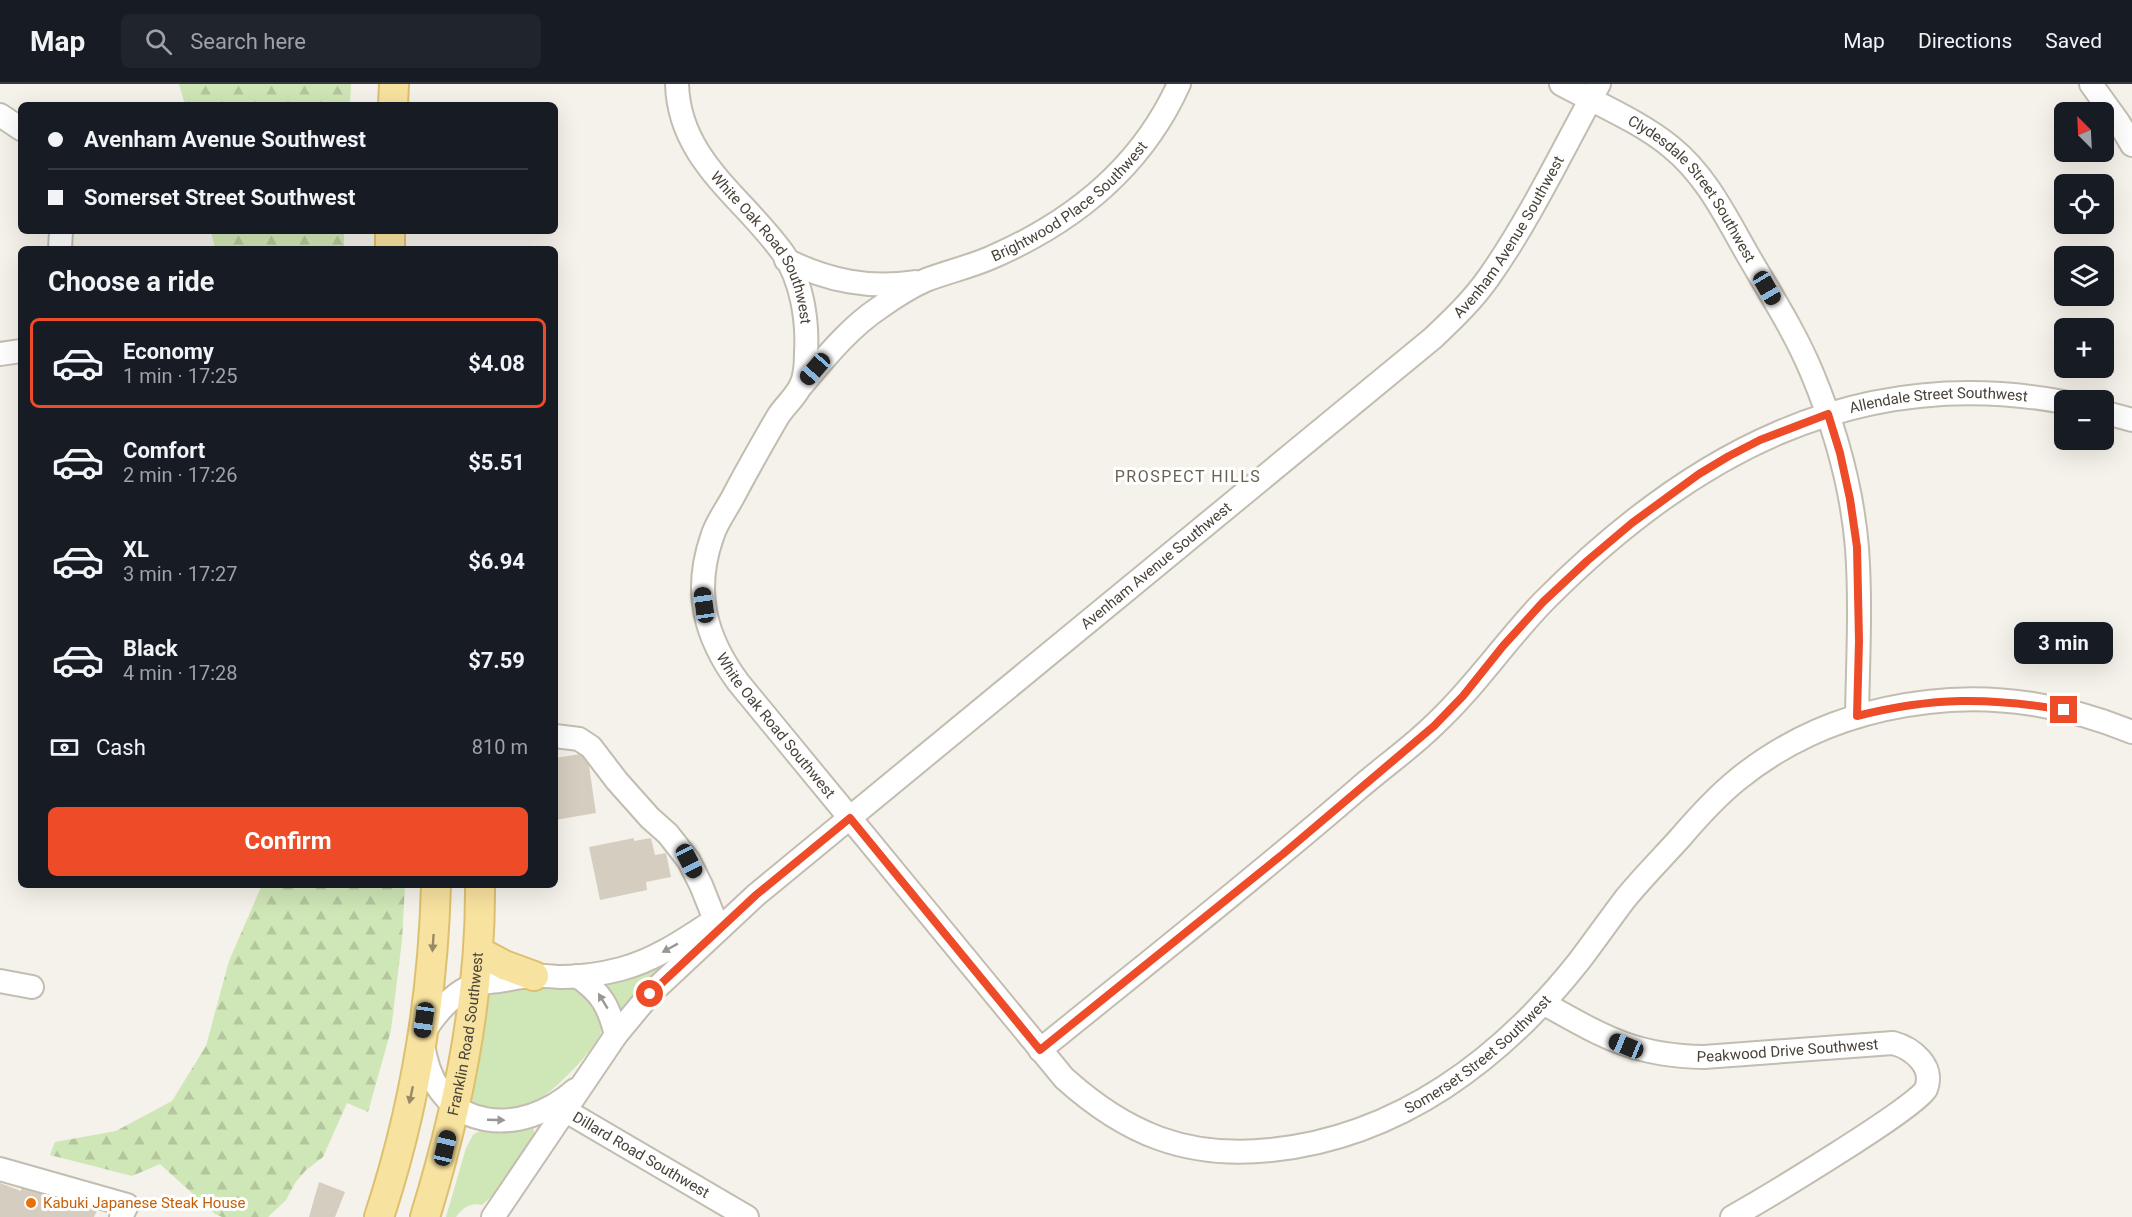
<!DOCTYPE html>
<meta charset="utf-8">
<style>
:root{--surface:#171b24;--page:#20242c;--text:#f1f3f6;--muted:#9ea1a6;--line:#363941;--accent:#ee4c28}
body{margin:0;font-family:Roboto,sans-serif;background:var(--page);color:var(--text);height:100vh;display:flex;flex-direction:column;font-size:22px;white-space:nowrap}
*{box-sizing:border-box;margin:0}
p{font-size:20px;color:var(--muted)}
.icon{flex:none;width:33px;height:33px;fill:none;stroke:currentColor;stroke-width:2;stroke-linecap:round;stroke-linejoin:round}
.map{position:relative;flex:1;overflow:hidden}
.details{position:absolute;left:18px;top:162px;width:540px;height:642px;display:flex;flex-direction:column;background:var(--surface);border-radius:9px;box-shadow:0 6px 24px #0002}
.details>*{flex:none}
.banner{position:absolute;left:18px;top:18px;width:540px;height:132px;border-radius:9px;box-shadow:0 6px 24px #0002;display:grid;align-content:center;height:132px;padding:0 30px;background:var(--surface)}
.needle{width:39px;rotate:336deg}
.tools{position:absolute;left:2054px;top:18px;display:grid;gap:12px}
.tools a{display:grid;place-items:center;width:60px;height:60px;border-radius:9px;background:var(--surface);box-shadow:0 6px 24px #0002;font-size:30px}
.end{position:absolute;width:27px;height:27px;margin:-14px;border:8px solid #ee4c28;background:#fff;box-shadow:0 0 0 3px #fff}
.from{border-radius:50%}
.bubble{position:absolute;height:42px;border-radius:9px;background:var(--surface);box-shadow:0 6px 24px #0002;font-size:20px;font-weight:700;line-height:42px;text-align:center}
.car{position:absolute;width:18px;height:36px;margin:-18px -9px;border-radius:8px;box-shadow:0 0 4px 2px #0007;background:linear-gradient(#222 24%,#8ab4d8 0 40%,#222 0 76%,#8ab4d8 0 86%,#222 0)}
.banner b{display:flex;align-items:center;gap:21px;height:57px;font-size:22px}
.banner b+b{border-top:2px solid var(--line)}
.banner i{width:15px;height:15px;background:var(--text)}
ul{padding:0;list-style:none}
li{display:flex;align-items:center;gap:18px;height:90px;margin:0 12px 9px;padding:0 18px;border:3px solid transparent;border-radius:9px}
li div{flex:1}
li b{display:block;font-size:22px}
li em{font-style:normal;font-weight:700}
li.current{border-color:var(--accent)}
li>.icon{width:54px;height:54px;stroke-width:1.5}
h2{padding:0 30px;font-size:27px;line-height:72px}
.pay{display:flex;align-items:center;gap:15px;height:66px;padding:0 30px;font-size:22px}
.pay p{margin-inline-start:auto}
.primary-button{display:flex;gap:12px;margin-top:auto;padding:12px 30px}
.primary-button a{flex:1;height:69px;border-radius:9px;background:var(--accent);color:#fff;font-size:24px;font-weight:700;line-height:69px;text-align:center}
header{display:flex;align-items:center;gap:36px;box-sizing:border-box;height:84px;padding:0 30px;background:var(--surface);border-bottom:2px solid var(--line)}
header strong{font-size:28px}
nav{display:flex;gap:33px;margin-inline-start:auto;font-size:21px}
.search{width:420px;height:54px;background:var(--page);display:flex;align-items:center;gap:15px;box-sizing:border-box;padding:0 21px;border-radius:9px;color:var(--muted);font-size:22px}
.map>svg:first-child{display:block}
.grass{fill:#cfe6b6}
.forest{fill:url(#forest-firs)}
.building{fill:#d5cec0}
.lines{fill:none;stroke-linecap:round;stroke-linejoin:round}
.minor-casing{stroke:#c2bdb0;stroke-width:26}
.major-casing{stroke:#ddc06f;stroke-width:32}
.minor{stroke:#fff;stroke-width:22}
.major{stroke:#f8e29f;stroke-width:28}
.oneway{fill:#978a67}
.oneway2{fill:#9a9792}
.route{stroke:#ee4c28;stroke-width:8}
.food-dot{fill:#e8710a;stroke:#fff;stroke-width:2}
.labels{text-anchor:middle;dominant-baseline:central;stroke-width:6;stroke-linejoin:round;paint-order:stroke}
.street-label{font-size:15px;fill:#484239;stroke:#fff}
.food-label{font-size:15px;fill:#c56008;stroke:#fff;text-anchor:start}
.neighbourhood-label{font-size:16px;letter-spacing:1.5px;fill:#6a6150;stroke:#fff}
</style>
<header>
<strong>Map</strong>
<div class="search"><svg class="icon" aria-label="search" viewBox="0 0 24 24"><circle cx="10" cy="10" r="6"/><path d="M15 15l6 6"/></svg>Search here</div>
<nav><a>Map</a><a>Directions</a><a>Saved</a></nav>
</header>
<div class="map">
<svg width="2132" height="1133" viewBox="0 0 2132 1133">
<defs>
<pattern id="forest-firs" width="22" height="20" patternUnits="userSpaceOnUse" patternTransform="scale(1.5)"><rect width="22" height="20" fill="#cfe6b6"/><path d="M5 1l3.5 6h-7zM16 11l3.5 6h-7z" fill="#b3c69d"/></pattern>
</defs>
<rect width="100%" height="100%" fill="#f4f2ea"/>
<g class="grass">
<path d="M654,883H657L659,888L618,931L599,899Z"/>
<path d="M577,903L590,908L604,942C595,969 537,1028 507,1030C497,1030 478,1023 467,1021L484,908L493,904Z"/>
<path d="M530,1041L534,1046V1055L499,1106L482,1121C471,1118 462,1124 456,1133H446L466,1064L473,1051L486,1043Z"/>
</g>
<g class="forest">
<path d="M179,0H351L350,21H185Z"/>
<path d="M211,147H344V165H215Z"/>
<path d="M262,801H405L402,856L391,946L368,1028L347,1019L323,1073L306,1086L295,1099L286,1116L268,1133H222L215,1130L160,1080L132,1092L50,1071L55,1058L116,1047L172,1017L206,962L229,877Z"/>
</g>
<g class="building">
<path d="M587,669L596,729L555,736V674Z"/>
<path d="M634,754V757L651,754L655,771L666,769L671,793L646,798L647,806L600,816L589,763Z"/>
<path d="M319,1098L345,1108L335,1133H309Z"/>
<path d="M0,1099L21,1107L22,1101L73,1123V1114L98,1124L94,1133H0Z"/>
</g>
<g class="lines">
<defs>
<g id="minor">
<path id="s1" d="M677,0C679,76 743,113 783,169C802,197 808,237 806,269C806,278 805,293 801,301C796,313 784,322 777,334C762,360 747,386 733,413C726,426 716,439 712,453C693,508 705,553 738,598L1064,994C1126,1050 1187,1075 1271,1066C1399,1053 1502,975 1580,876C1595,856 1610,835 1625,815C1642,794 1662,774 1680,754C1698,733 1716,713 1737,696C1792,651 1858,626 1928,618C1997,609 2068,622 2132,648"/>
<path id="s2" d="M1561,0C1596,19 1641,38 1671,63C1707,92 1727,135 1749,173C1771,211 1795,248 1812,289C1835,344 1852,404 1857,464C1861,519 1858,576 1857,631"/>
<path d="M2091,0L2119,39L2132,61"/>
<path d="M0,31L21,45"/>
<path d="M60,165L61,147"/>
<path d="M786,176C829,197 869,205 915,198"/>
<path d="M0,270L21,267"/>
<path id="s3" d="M802,301C825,274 849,244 879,224C893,214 910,203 926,196C947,188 969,183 990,174C1074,138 1141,84 1179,0"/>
<path d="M2103,328L2132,336"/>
<path d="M555,652L579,655L591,663L617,697L650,734L668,750L689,777L701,801L715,836"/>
<path d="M577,892C602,909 609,923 616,951"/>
<path d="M0,897L32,903"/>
<path id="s4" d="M1543,919C1602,952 1634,972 1704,973L1893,959C1912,964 1935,982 1926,1005C1919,1022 1759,1118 1732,1133"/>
<path id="s5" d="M1040,966C1146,880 1254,795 1358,705C1383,683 1411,664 1435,640C1475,603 1506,556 1544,517C1688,372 1854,279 2064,318"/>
<path d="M575,1006C522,1053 442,1049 425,971C421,952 425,944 437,930C446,919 459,907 472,902C480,898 491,898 499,897C511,895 523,892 535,892C544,891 553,893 562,893C582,893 602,890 621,885C655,876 684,856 713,837"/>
<path id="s6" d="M566,1027L747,1133"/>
<path d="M0,1085L127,1121L121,1133"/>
<path id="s7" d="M493,1133L616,951L650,910L756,811L1433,254C1453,235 1473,216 1489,193C1530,135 1564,63 1599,0"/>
</g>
<g id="major">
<path d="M393,21L394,0"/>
<path d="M390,147V165"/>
<path d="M478,867L504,881L534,892"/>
<path d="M379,1133C414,1027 433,913 436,801"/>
<path id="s8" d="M425,1133C458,1026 481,913 480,801"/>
</g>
</defs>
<use href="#minor" class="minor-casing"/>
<use href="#major" class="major-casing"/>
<use href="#minor" class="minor"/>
<use href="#major" class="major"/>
</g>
<defs><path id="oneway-solid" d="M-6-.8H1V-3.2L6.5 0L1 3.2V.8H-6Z" transform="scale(1.5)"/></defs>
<g class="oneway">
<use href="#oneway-solid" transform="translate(433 859) rotate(94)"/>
<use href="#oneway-solid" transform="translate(411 1011) rotate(102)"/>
</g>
<g class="oneway2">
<use href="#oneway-solid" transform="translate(670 864) rotate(151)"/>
<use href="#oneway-solid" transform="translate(603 917) rotate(-121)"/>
<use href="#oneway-solid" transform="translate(496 1036) rotate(2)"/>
</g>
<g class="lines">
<path class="route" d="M650,910L756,811L850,734L1040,966L1283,770L1434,642L1463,612L1503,562L1543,518L1587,477L1632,439L1699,390L1729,372L1760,356L1828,330L1840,369L1850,415L1857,463L1859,557L1857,632C1932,613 1989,613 2064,626"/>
</g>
<circle class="food-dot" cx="31" cy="1119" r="6"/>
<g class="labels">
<g class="street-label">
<text stroke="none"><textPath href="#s2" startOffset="172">Clydesdale Street Southwest</textPath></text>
<text stroke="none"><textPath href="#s3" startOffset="330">Brightwood Place Southwest</textPath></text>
<text stroke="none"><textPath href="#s7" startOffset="1422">Avenham Avenue Southwest</textPath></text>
<text stroke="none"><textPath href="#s1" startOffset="189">White Oak Road Southwest</textPath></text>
<text stroke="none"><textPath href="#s5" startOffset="1132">Allendale Street Southwest</textPath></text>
<text stroke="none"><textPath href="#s7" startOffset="936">Avenham Avenue Southwest</textPath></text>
<text stroke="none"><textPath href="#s1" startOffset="729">White Oak Road Southwest</textPath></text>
<text stroke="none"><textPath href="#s8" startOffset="188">Franklin Road Southwest</textPath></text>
<text stroke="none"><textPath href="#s4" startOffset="256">Peakwood Drive Southwest</textPath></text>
<text stroke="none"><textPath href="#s1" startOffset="1644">Somerset Street Southwest</textPath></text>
<text stroke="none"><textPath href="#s6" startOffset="87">Dillard Road Southwest</textPath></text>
</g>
<g class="food-label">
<text x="43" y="1119">Kabuki Japanese Steak House</text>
</g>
<g class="neighbourhood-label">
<text x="1188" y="392">PROSPECT HILLS</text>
</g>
</g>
</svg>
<div class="tools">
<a><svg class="needle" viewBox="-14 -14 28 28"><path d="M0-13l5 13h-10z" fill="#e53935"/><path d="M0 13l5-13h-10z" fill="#9ea1a6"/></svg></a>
<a><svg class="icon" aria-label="locate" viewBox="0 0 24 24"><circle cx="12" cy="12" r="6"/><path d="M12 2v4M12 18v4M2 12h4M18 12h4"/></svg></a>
<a><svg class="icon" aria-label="layers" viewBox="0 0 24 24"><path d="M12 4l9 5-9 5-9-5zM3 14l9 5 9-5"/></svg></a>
<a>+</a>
<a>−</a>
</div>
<i class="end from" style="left:650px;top:910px"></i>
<i class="end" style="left:2064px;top:626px"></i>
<div class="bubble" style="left:2014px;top:538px;width:99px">3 min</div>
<i class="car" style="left:1767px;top:204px;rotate:150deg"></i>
<i class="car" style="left:815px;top:285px;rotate:221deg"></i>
<i class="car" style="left:704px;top:521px;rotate:352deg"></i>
<i class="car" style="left:689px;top:777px;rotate:153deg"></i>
<i class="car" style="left:424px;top:936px;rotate:188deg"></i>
<i class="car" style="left:1626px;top:962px;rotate:292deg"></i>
<i class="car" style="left:445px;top:1064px;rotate:13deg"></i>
<div class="banner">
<b><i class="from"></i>Avenham Avenue Southwest</b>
<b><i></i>Somerset Street Southwest</b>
</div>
<section class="details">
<h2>Choose a ride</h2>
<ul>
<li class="current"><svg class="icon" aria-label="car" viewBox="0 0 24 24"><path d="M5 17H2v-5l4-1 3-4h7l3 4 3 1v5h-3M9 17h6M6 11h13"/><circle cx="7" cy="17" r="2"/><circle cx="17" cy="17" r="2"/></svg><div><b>Economy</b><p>1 min · 17:25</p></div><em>$4.08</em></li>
<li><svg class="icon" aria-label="car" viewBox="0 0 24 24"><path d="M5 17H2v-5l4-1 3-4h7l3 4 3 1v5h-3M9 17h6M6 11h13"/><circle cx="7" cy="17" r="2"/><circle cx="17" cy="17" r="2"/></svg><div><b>Comfort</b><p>2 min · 17:26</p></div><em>$5.51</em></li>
<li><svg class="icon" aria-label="car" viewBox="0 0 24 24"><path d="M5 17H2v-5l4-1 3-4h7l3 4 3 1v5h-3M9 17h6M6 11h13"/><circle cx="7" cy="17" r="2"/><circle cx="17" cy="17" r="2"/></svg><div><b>XL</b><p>3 min · 17:27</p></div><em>$6.94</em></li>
<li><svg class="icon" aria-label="car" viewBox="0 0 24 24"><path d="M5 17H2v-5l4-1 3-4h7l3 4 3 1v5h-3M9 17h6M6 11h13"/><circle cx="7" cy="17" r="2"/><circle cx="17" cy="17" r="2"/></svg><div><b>Black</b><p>4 min · 17:28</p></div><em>$7.59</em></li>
</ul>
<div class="pay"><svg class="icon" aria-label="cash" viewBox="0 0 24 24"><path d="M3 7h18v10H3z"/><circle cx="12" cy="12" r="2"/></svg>Cash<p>810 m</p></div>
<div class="primary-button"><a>Confirm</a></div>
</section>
</div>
